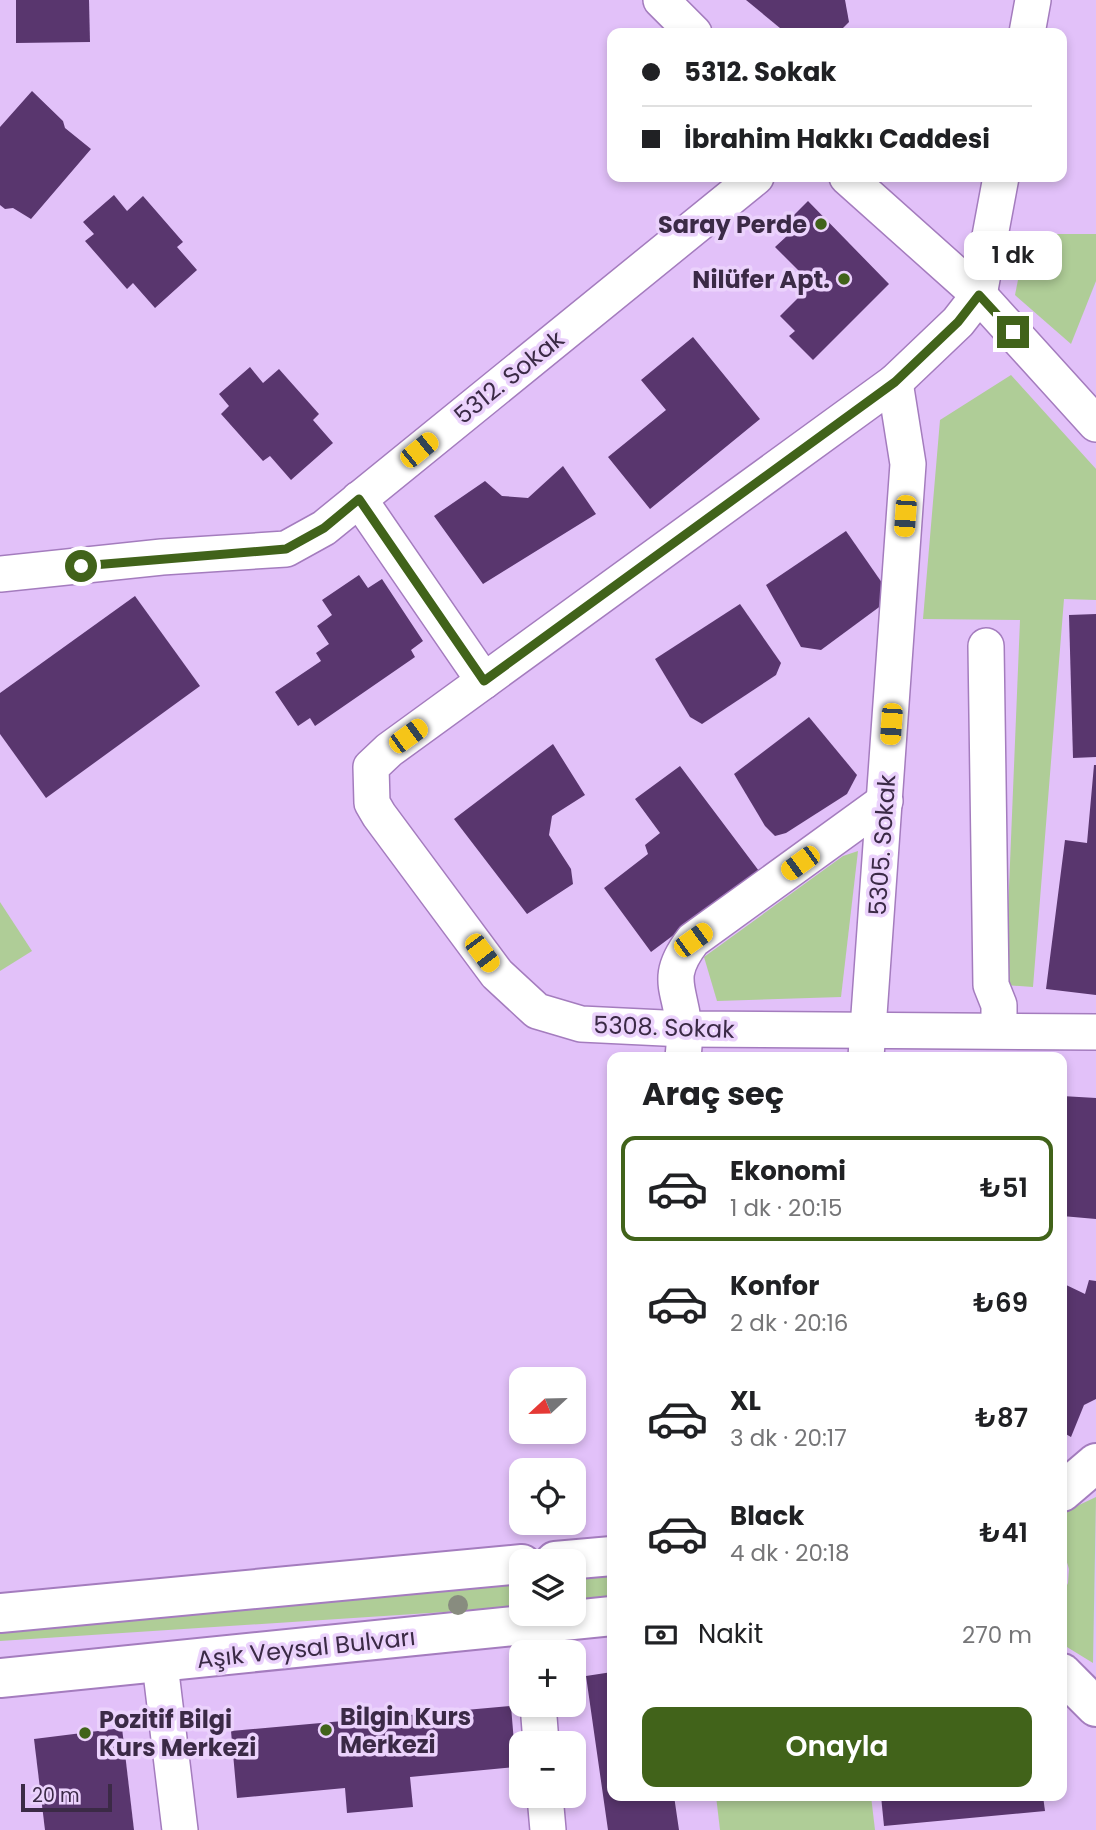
<!DOCTYPE html>
<html lang="tr">
<meta charset="utf-8">
<style>
:root{--surface:#fff;--page:#f2f2f2;--text:#202124;--muted:#757577;--line:#e0e0e0;--accent:#41631a}
body{margin:0;font-family:Poppins,sans-serif;background:var(--page);color:var(--text);height:100vh;display:flex;flex-direction:column;font-size:26px;white-space:nowrap}
*{box-sizing:border-box;margin:0}
p{font-size:23px;color:var(--muted)}
.icon{flex:none;width:38px;height:38px;fill:none;stroke:currentColor;stroke-width:2;stroke-linecap:round;stroke-linejoin:round}
.map{position:relative;flex:1;overflow:hidden}
.panel{position:absolute;left:607px;top:1052px;width:460px;height:749px;display:flex;flex-direction:column;background:var(--surface);border-radius:14px;box-shadow:0 4px 10px #0003}
.panel>*{flex:none}
.top-card{position:absolute;left:607px;top:28px;width:460px;height:154px;border-radius:14px;box-shadow:0 4px 10px #0003;display:grid;align-content:center;height:154px;padding:0 35px;background:var(--surface)}
.needle{width:46px;rotate:248deg}
.fabs{position:absolute;left:509px;top:1367px;display:grid;gap:14px}
.fabs a{display:grid;place-items:center;width:77px;height:77px;border-radius:14px;background:var(--surface);box-shadow:0 4px 10px #0003;font-size:35px}
.scale{position:absolute;left:21px;bottom:18px;width:91px;box-sizing:border-box;padding-left:7px;border:4px solid #3b2a46;border-top:0;font-size:19px;line-height:24px;white-space:nowrap;color:#3b2a46;-webkit-text-stroke:5px #ebd2fc;paint-order:stroke}
.end{position:absolute;width:32px;height:32px;margin:-16px;border:9px solid #41631a;background:#fff;box-shadow:0 0 0 4px #fff}
.from{border-radius:50%}
.bubble{position:absolute;height:49px;border-radius:14px;background:var(--surface);box-shadow:0 4px 10px #0003;font-size:23px;font-weight:600;line-height:49px;text-align:center}
.car{position:absolute;width:21px;height:42px;margin:-21px -10px;border-radius:9px;box-shadow:0 0 5px 2px #0007;background:linear-gradient(#f5c518 24%,#345 0 40%,#f5c518 0 76%,#345 0 86%,#f5c518 0)}
.top-card b{display:flex;align-items:center;gap:24px;height:66px;font-size:26px}
.top-card b+b{border-top:2px solid var(--line)}
.top-card i{width:18px;height:18px;background:var(--text)}
ul{padding:0;list-style:none}
li{display:flex;align-items:center;gap:21px;height:105px;margin:0 14px 10px;padding:0 21px;border:4px solid transparent;border-radius:14px}
li div{flex:1}
li b{display:block;font-size:26px}
li em{font-style:normal;font-weight:600}
li.active{border-color:var(--accent)}
li>.icon{width:63px;height:63px;stroke-width:1.5}
h2{padding:0 35px;font-size:32px;line-height:84px}
.pay{display:flex;align-items:center;gap:18px;height:77px;padding:0 35px;font-size:26px}
.pay p{margin-inline-start:auto}
.primary-button{display:flex;gap:14px;margin-top:auto;padding:14px 35px}
.primary-button a{flex:1;height:80px;border-radius:14px;background:var(--accent);color:#fff;font-size:28px;font-weight:600;line-height:80px;text-align:center}
.map>svg:first-child{display:block}
.green{fill:#afcd97}
.building{fill:#59366e}
.lines{fill:none;stroke-linecap:round;stroke-linejoin:round}
.minor-casing{stroke:#a47cbe;stroke-width:38}
.major-casing{stroke:#a47cbe;stroke-width:42}
.minor{stroke:#fff;stroke-width:35}
.major{stroke:#fff;stroke-width:38}
.tree{fill:#888c7f}
.route{stroke:#41631a;stroke-width:9}
.poi-dot{fill:#41631a;stroke:#ebd2fc;stroke-width:2.5}
.labels{text-anchor:middle;dominant-baseline:central;stroke-width:7;stroke-linejoin:round;paint-order:stroke}
.poi-label{font-size:24px;font-weight:bold;fill:#3b2a46;stroke:#ebd2fc;text-anchor:end}
.street-label{font-size:24px;fill:#3b2a46;stroke:#ebd2fc}
</style>
<div class="map">
<svg width="1096" height="1830" viewBox="0 0 1096 1830">
<rect width="100%" height="100%" fill="#e2c1f9"/>
<g class="green">
<path d="M1027,234H1096V281L1071,344L1015,295Z"/>
<path d="M1011,375L1096,469V600L1064,599L1033,987L1005,985L1020,620L923,619L940,420Z"/>
<path d="M858,851L841,997L717,1001L704,957L843,856Z"/>
<path d="M0,902L32,951L0,971Z"/>
<path d="M1096,1497L1093,1663L1062,1644V1596L1068,1583L1069,1569L1062,1546V1513Z"/>
<path d="M612,1575V1599L574,1602V1578Z"/>
<path d="M521,1583V1607L0,1641V1626Z"/>
<path d="M716,1796H871L875,1830H720Z"/>
</g>
<g class="building">
<path d="M16,0H89L90,42L16,43Z"/>
<path d="M746,0H845L849,22L838,33H786Z"/>
<path d="M32,91L63,121L65,128L91,149L31,219L13,208L5,209L0,205V127Z"/>
<path d="M114,195L127,211L143,196L183,242L177,247L197,270L155,308L133,283L127,289L85,241L94,234L83,222Z"/>
<path d="M808,201L889,284L813,360L789,336L795,331L780,316L805,291L803,275L775,247L788,235L781,228Z"/>
<path d="M693,337L760,419L650,509L608,457L666,410L641,380Z"/>
<path d="M250,367L263,383L279,369L319,414L313,420L333,443L291,480L270,456L263,461L221,414L229,406L219,394Z"/>
<path d="M563,466L596,514L483,584L434,516L485,481L502,496L528,498Z"/>
<path d="M846,531L887,590L886,602L821,650L801,647L766,585Z"/>
<path d="M359,575L368,588L382,579L423,641L411,650L415,657L315,726L310,718L298,726L275,692L321,661L316,653L329,644L317,626L332,615L322,600Z"/>
<path d="M135,596L200,686L46,798L0,734V693Z"/>
<path d="M740,604L781,663L776,675L702,724L690,717L655,659Z"/>
<path d="M1096,614V757L1073,758L1069,615Z"/>
<path d="M809,717L857,775L847,794L786,833L775,836L765,826L734,774Z"/>
<path d="M553,744L585,795L552,816L549,835L571,869L573,884L527,914L454,819Z"/>
<path d="M1094,765H1096V995L1046,989L1065,840L1087,843Z"/>
<path d="M680,766L759,871L651,952L604,888L648,854L645,845L660,833L635,799Z"/>
<path d="M1062,1096L1096,1098V1219L1062,1216Z"/>
<path d="M1089,1280L1096,1281V1399L1084,1405L1071,1437L1062,1432V1283L1085,1294Z"/>
<path d="M612,1672V1796H674L679,1830H608L586,1676Z"/>
<path d="M511,1706L516,1767L410,1777L413,1807L347,1813L345,1788L237,1798L231,1731Z"/>
<path d="M122,1728L134,1830H45L34,1739Z"/>
<path d="M881,1796H1043L1045,1811L884,1826Z"/>
</g>
<g class="lines">
<defs>
<g id="minor">
<path d="M661,0L694,33"/>
<path d="M1027,33L1033,0"/>
<path d="M847,177L979,295L1096,424"/>
<path d="M1001,177L979,295L958,322L895,382L389,750L371,767L372,803L379,815L497,974L537,1011L581,1024L684,1029L1096,1032"/>
<path d="M359,499L484,681"/>
<path d="M0,574L162,557L286,549L324,528L756,177"/>
<path d="M986,646L991,985L999,1005V1030"/>
<path d="M683,1057C684,1048 685,1038 684,1029C681,988 663,979 693,940L885,801"/>
<path d="M866,1057L908,464L895,382"/>
<path d="M531,1623L533,1652"/>
<path d="M160,1664L180,1830"/>
<path d="M538,1704L541,1743"/>
<path d="M545,1796L548,1830"/>
</g>
<g id="major">
<path d="M1062,1492L1096,1463"/>
<path d="M555,1561L612,1556"/>
<path d="M0,1613L522,1564"/>
<path d="M1062,1673L1096,1707"/>
<path d="M0,1678L612,1616"/>
</g>
</defs>
<use href="#minor" class="minor-casing"/>
<use href="#major" class="major-casing"/>
<use href="#minor" class="minor"/>
<use href="#major" class="major"/>
</g>
<circle class="tree" cx="458" cy="1605" r="10"/>
<g class="lines">
<path class="route" d="M81,566L286,549L324,528L359,499L484,681L895,382L958,322L979,295L1013,332"/>
</g>
<g class="poi-dot">
<circle cx="821" cy="224" r="7"/>
<circle cx="844" cy="279" r="7"/>
<circle cx="326" cy="1730" r="7"/>
<circle cx="85" cy="1733" r="7"/>
</g>
<g class="labels">
<g class="poi-label">
<text x="807" y="224">Saray Perde</text>
<text x="830" y="279">Nilüfer Apt.</text>
<text x="340" y="1716" text-anchor="start">Bilgin Kurs<tspan x="340" dy="28">Merkezi</tspan></text>
<text x="99" y="1719" text-anchor="start">Pozitif Bilgi<tspan x="99" dy="28">Kurs Merkezi</tspan></text>
</g>
<g class="street-label">
<text transform="translate(509 377) rotate(-39)">5312. Sokak</text>
<text transform="translate(882 845) rotate(-86)">5305. Sokak</text>
<text transform="translate(664 1027) rotate(2)">5308. Sokak</text>
<text transform="translate(306 1648) rotate(-6)">Aşık Veysal Bulvarı</text>
</g>
</g>
</svg>
<div class="fabs">
<a><svg class="needle" viewBox="-14 -14 28 28"><path d="M0-13l5 13h-10z" fill="#e53935"/><path d="M0 13l5-13h-10z" fill="#757577"/></svg></a>
<a><svg class="icon" aria-label="locate" viewBox="0 0 24 24"><circle cx="12" cy="12" r="6"/><path d="M12 2v4M12 18v4M2 12h4M18 12h4"/></svg></a>
<a><svg class="icon" aria-label="layers" viewBox="0 0 24 24"><path d="M12 4l9 5-9 5-9-5zM3 14l9 5 9-5"/></svg></a>
<a>+</a>
<a>−</a>
</div>
<div class="scale">20 m</div>
<i class="end from" style="left:81px;top:566px"></i>
<i class="end" style="left:1013px;top:332px"></i>
<div class="bubble" style="left:964px;top:231px;width:98px">1 dk</div>
<i class="car" style="left:419px;top:450px;rotate:51deg"></i>
<i class="car" style="left:905px;top:516px;rotate:184deg"></i>
<i class="car" style="left:891px;top:724px;rotate:184deg"></i>
<i class="car" style="left:408px;top:736px;rotate:54deg"></i>
<i class="car" style="left:800px;top:863px;rotate:234deg"></i>
<i class="car" style="left:693px;top:940px;rotate:54deg"></i>
<i class="car" style="left:482px;top:953px;rotate:143deg"></i>
<div class="top-card">
<b><i class="from"></i>5312. Sokak</b>
<b><i></i>İbrahim Hakkı Caddesi</b>
</div>
<section class="panel">
<h2>Araç seç</h2>
<ul>
<li class="active"><svg class="icon" aria-label="car" viewBox="0 0 24 24"><path d="M5 17H2v-5l4-1 3-4h7l3 4 3 1v5h-3M9 17h6M6 11h13"/><circle cx="7" cy="17" r="2"/><circle cx="17" cy="17" r="2"/></svg><div><b>Ekonomi</b><p>1 dk · 20:15</p></div><em>₺51</em></li>
<li><svg class="icon" aria-label="car" viewBox="0 0 24 24"><path d="M5 17H2v-5l4-1 3-4h7l3 4 3 1v5h-3M9 17h6M6 11h13"/><circle cx="7" cy="17" r="2"/><circle cx="17" cy="17" r="2"/></svg><div><b>Konfor</b><p>2 dk · 20:16</p></div><em>₺69</em></li>
<li><svg class="icon" aria-label="car" viewBox="0 0 24 24"><path d="M5 17H2v-5l4-1 3-4h7l3 4 3 1v5h-3M9 17h6M6 11h13"/><circle cx="7" cy="17" r="2"/><circle cx="17" cy="17" r="2"/></svg><div><b>XL</b><p>3 dk · 20:17</p></div><em>₺87</em></li>
<li><svg class="icon" aria-label="car" viewBox="0 0 24 24"><path d="M5 17H2v-5l4-1 3-4h7l3 4 3 1v5h-3M9 17h6M6 11h13"/><circle cx="7" cy="17" r="2"/><circle cx="17" cy="17" r="2"/></svg><div><b>Black</b><p>4 dk · 20:18</p></div><em>₺41</em></li>
</ul>
<div class="pay"><svg class="icon" aria-label="cash" viewBox="0 0 24 24"><path d="M3 7h18v10H3z"/><circle cx="12" cy="12" r="2"/></svg>Nakit<p>270 m</p></div>
<div class="primary-button"><a>Onayla</a></div>
</section>
</div>
